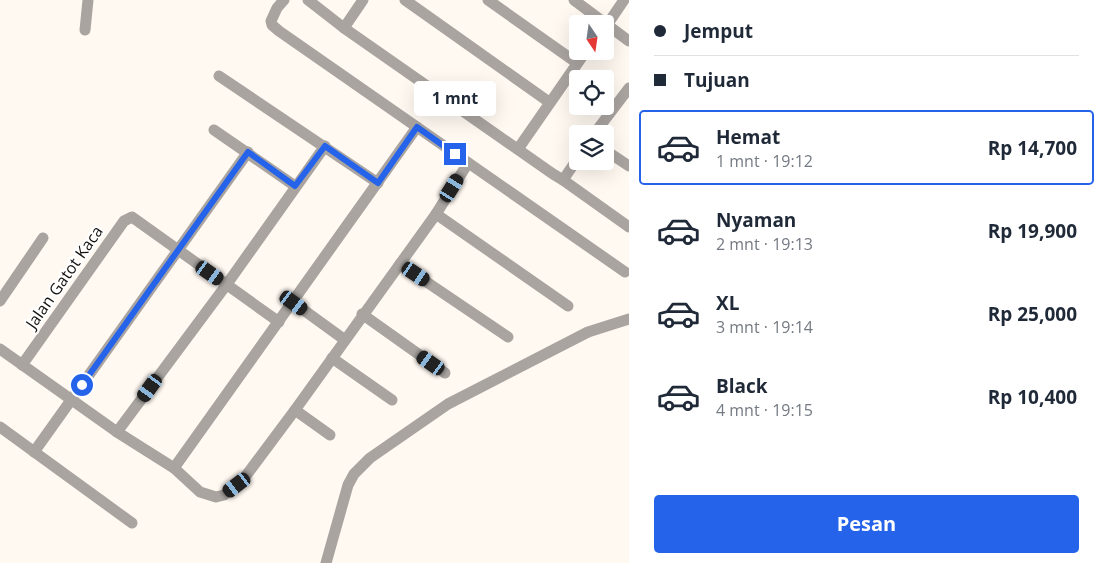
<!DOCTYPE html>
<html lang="id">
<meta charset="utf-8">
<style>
:root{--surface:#fff;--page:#f2f2f3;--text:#1f2937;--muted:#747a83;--line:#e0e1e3;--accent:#2563eb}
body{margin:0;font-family:"Open Sans",sans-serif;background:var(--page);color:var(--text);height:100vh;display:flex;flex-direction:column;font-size:19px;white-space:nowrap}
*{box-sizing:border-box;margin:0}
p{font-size:16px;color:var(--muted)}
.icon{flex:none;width:28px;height:28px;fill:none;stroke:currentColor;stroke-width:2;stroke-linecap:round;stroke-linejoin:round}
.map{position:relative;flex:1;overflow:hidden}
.panel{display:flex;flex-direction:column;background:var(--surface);width:475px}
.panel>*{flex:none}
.top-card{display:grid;align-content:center;height:110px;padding:0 25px;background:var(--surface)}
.needle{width:32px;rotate:167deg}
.buttons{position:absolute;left:569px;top:15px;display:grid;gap:10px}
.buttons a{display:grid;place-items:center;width:45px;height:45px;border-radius:5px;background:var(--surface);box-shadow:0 5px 20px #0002;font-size:25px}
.end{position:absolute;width:22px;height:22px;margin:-11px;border:6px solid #2563eb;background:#fff;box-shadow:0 0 0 2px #fff}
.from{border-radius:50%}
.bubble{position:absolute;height:35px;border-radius:5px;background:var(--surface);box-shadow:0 5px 20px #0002;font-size:16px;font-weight:700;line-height:35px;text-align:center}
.car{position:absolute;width:15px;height:30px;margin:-15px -8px;border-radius:6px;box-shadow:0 0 4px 1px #0007;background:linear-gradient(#222 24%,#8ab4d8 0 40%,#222 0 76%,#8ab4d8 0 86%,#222 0)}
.top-card b{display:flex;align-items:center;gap:18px;height:48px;font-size:19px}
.top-card b+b{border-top:1px solid var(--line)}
.top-card i{width:12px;height:12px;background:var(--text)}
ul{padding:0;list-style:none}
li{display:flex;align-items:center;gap:15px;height:75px;margin:0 10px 8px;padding:0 15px;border:2px solid transparent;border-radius:5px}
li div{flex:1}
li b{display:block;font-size:19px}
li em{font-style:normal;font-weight:700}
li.active{border-color:var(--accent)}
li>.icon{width:45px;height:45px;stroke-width:1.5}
.cta{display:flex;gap:10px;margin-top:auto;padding:10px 25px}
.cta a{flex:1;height:58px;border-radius:5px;background:var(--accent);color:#fff;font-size:20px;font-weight:700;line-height:58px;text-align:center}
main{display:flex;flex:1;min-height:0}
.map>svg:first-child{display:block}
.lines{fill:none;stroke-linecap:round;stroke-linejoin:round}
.minor{stroke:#a9a4a0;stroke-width:11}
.route{stroke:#2563eb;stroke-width:6}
.labels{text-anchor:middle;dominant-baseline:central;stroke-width:4.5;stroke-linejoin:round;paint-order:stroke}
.street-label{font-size:16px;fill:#14110d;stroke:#fff}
</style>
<main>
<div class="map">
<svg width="629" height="563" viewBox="0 0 629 563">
<rect width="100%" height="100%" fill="#fff9f2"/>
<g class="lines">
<g class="minor">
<path d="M284,0L277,8L271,21L272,25L279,31L625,272"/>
<path d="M308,0L344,28L553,174L563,180L578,158"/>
<path d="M405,0L549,102"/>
<path d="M488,0L577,63"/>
<path d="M574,0L629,41"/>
<path d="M344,28L363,0"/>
<path d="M605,28L624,0"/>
<path d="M85,30L88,0"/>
<path d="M219,76L378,183"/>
<path d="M214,130L295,186"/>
<path d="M594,134L629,88"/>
<path d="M518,149L586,51"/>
<path d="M605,150L629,166"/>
<path d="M563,180L629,227"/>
<path d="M436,214L568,306"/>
<path d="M400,264L508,337"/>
<path d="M0,301L43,238"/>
<path d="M294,303L345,340"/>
<path d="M362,314L445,373"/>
<path d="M0,349L117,432L174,468L200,492L216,497L224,495L245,477L295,410L436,214L468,163"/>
<path d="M332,358L392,400"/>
<path d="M22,365L124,221L132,217L279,322"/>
<path d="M295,410L330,435"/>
<path d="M0,427L132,523"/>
<path d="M117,432L227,284L325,146"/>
<path d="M34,452L248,152"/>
<path d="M174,468L417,127"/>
<path d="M326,563L348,485L354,474L370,458L448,404L588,332L629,319"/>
</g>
</g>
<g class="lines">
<path class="route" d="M82,385L248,152L295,186L325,146L378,183L417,127L455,154"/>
</g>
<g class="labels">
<g class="street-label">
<text transform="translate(64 277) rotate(-55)">Jalan Gatot Kaca</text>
</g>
</g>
</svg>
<div class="buttons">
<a><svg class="needle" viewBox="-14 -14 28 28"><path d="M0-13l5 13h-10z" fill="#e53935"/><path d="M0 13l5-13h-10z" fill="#747a83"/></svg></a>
<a><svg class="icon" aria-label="locate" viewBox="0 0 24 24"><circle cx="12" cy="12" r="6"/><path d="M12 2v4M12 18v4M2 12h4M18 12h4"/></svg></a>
<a><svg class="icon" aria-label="layers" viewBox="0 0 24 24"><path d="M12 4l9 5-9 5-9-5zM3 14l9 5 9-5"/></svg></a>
</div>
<i class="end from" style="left:82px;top:385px"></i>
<i class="end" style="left:455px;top:154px"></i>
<div class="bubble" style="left:414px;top:81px;width:82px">1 mnt</div>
<i class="car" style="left:452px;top:188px;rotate:32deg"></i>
<i class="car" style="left:210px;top:273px;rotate:125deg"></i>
<i class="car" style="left:416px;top:274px;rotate:124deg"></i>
<i class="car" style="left:294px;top:303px;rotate:126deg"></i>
<i class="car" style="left:431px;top:363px;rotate:305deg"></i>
<i class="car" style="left:150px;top:388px;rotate:216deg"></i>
<i class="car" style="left:237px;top:485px;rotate:233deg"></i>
</div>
<section class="panel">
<div class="top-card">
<b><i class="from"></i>Jemput</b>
<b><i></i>Tujuan</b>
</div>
<ul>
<li class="active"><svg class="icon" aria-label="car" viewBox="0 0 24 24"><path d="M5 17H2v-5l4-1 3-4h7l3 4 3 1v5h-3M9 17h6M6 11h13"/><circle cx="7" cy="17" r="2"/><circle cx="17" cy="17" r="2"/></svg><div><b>Hemat</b><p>1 mnt · 19:12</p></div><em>Rp 14,700</em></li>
<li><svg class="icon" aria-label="car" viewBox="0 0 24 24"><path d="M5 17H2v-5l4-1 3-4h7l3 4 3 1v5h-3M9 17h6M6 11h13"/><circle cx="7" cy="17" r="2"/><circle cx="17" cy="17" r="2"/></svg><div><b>Nyaman</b><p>2 mnt · 19:13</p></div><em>Rp 19,900</em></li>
<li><svg class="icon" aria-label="car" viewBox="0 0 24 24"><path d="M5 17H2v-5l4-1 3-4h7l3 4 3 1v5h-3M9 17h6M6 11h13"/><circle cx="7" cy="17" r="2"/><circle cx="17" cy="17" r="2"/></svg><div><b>XL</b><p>3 mnt · 19:14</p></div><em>Rp 25,000</em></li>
<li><svg class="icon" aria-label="car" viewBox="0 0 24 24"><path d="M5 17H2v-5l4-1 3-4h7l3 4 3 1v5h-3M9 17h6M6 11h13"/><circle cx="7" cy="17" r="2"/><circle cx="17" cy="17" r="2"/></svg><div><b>Black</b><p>4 mnt · 19:15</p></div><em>Rp 10,400</em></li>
</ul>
<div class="cta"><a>Pesan</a></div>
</section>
</main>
